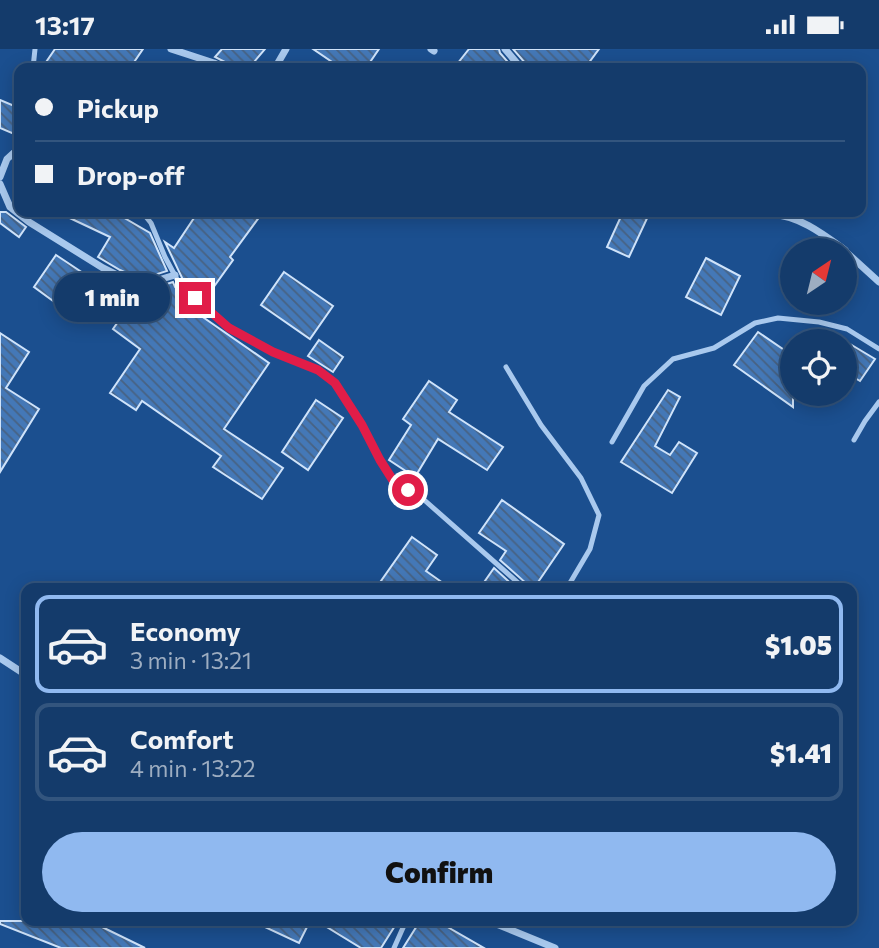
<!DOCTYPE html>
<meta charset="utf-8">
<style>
:root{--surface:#143b6b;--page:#1d4271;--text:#f1f3f6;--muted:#9dadc1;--line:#33557e;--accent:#90b9f0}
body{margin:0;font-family:Commissioner,sans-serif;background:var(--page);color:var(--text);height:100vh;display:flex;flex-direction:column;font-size:26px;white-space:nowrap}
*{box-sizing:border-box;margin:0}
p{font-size:23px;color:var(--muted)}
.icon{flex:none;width:38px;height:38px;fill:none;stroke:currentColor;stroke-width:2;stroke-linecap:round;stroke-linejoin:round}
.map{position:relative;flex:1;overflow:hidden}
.sheet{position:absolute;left:21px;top:534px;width:836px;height:343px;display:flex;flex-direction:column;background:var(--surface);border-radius:14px;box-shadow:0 4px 18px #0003,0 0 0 2px var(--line)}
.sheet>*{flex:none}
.banner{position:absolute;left:14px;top:14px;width:852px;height:154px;border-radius:14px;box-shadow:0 4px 18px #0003,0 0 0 2px var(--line);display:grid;align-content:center;height:154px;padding:0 21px;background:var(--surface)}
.needle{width:46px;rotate:35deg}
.buttons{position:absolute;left:780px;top:189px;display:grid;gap:14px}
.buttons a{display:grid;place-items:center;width:77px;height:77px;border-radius:50%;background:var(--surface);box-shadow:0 4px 18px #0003,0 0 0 2px var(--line);font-size:35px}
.end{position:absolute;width:32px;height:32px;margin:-16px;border:9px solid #e11d48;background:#fff;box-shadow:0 0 0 4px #fff}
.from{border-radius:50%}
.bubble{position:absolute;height:49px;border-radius:24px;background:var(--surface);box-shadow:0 4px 18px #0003,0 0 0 2px var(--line);font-size:23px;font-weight:800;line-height:49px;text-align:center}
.banner b{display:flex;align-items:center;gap:24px;height:66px;font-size:26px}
.banner b+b{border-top:2px solid var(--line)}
.banner i{width:18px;height:18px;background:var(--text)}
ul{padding:12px 0 0;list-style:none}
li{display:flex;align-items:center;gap:21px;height:98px;margin:0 14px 10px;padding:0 7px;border:4px solid var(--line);border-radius:14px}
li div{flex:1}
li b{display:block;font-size:26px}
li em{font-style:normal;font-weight:800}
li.active{border-color:var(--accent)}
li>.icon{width:63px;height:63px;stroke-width:1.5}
.primary-button{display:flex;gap:14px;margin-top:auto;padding:14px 21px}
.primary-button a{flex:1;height:80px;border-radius:42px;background:var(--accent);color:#111;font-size:28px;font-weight:800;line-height:80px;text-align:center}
.status{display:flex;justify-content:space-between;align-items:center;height:49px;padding:0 35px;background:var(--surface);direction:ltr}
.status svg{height:19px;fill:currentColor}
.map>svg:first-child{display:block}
.building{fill:url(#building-back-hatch);stroke:#cfe3fa;stroke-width:2}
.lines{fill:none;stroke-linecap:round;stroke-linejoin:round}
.service{stroke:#a9c9ee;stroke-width:5}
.minor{stroke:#a9c9ee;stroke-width:7}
.route{stroke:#e11d48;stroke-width:9}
</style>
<div class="status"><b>13:17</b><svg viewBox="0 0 49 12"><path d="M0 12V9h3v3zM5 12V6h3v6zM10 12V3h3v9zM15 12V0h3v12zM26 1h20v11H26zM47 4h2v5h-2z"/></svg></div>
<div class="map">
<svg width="879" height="899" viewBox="0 0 879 899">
<defs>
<pattern id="building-back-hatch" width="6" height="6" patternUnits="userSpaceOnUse" patternTransform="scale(1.75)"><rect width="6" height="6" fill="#4478b7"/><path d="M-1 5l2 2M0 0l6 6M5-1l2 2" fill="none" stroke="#486282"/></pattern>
</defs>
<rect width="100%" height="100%" fill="#1b4f8f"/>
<g class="building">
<path d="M55,0H143L130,19H42Z"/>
<path d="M222,0H265L249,19H230L227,14L215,8Z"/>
<path d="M313,0H379L366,19H341Z"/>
<path d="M469,0H499L500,4L513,19H454Z"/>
<path d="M513,0H599L585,19H527L526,15Z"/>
<path d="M0,51L19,59V87L0,79Z"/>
<path d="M0,163H6L26,178L19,188L0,174Z"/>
<path d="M57,163H114L150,184L167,222L145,229L133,227L120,221L98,208L110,188Z"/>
<path d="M198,163H263L230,208L233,211L205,250L183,231L165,193L174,199Z"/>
<path d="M623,163H650L629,208L607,198Z"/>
<path d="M56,206L83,224L60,257L34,238Z"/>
<path d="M706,209L740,227L721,266L686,248Z"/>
<path d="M284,223L333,257L310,290L261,256Z"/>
<path d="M173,233L175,238L198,258L195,262L197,264L269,314L224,380L283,419L262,450L213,418L221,407L142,352L136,361L110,344L140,300L113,280L140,241H147Z"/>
<path d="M758,283L793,307V358L734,316Z"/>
<path d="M0,284L29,303L6,339L39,360L0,423Z"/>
<path d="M319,291L343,308L333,323L308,307Z"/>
<path d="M845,292L875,310L860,332L845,323Z"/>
<path d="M429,332L457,351L449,363L503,398L487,421L438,390L415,428L389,411L411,376L403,370Z"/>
<path d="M668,341L680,348L655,397L670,406L679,393L697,404L672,444L621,413Z"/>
<path d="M316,351L343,369L308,421L282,403Z"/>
<path d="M502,451L564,495L534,539H529L527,535L500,511L506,502L479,484Z"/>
<path d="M412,488L437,506L426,522L450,539H376Z"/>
<path d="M494,519L516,539H480Z"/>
<path d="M0,872H105L102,878L145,899H61L0,875Z"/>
<path d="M252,872H310L299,894Z"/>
<path d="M317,872H398L381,899H361Z"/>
<path d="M420,872H437L484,899H403Z"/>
</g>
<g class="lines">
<g class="service">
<path d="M33,19L35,0"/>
<path d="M142,163L151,174L165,208L179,234L229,279L273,303L318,321L335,334L362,376L380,411L394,433L422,449L524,539"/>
<path d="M506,318L541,376L581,429L599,466L590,500L567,539"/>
<path d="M854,391L865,372L879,353"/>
<path d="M612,393L644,337L673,310L714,299L755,274L778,269L819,273L847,280L879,300"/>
<path d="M394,899L406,872"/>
</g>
<g class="minor">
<path d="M171,0L214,14L224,19"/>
<path d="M431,0L434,2"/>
<path d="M505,0L521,19"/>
<path d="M275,19L286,0"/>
<path d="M0,128L7,110L19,99"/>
<path d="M0,135L10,158L29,173L103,219L131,233L145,235L175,226"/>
<path d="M738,163C749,166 760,164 771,165C800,167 823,185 845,201"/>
<path d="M845,202L879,233"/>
<path d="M0,609L26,626"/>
<path d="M489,872L555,899"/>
</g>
</g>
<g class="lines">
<path class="route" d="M195,249L229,279L273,303L318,321L335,334L362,376L380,411L394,433L408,441"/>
</g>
</svg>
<div class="buttons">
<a><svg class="needle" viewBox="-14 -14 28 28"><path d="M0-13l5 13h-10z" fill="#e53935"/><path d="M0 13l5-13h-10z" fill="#9dadc1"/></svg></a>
<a><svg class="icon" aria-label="locate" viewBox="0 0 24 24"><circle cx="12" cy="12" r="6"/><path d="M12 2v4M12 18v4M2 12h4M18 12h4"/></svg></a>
</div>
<i class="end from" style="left:408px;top:441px"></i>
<i class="end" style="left:195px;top:249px"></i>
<div class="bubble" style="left:54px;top:224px;width:116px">1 min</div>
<div class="banner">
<b><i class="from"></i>Pickup</b>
<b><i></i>Drop-off</b>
</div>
<section class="sheet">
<ul>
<li class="active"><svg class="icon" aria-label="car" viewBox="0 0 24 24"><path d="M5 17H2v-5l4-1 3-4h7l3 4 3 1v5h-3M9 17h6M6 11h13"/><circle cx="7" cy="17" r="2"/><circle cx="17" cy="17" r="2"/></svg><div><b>Economy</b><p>3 min · 13:21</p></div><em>$1.05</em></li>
<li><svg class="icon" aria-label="car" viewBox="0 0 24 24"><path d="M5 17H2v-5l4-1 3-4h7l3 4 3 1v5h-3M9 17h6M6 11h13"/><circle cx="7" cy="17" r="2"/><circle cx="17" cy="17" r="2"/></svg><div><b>Comfort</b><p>4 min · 13:22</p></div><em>$1.41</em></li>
</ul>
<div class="primary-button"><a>Confirm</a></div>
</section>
</div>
